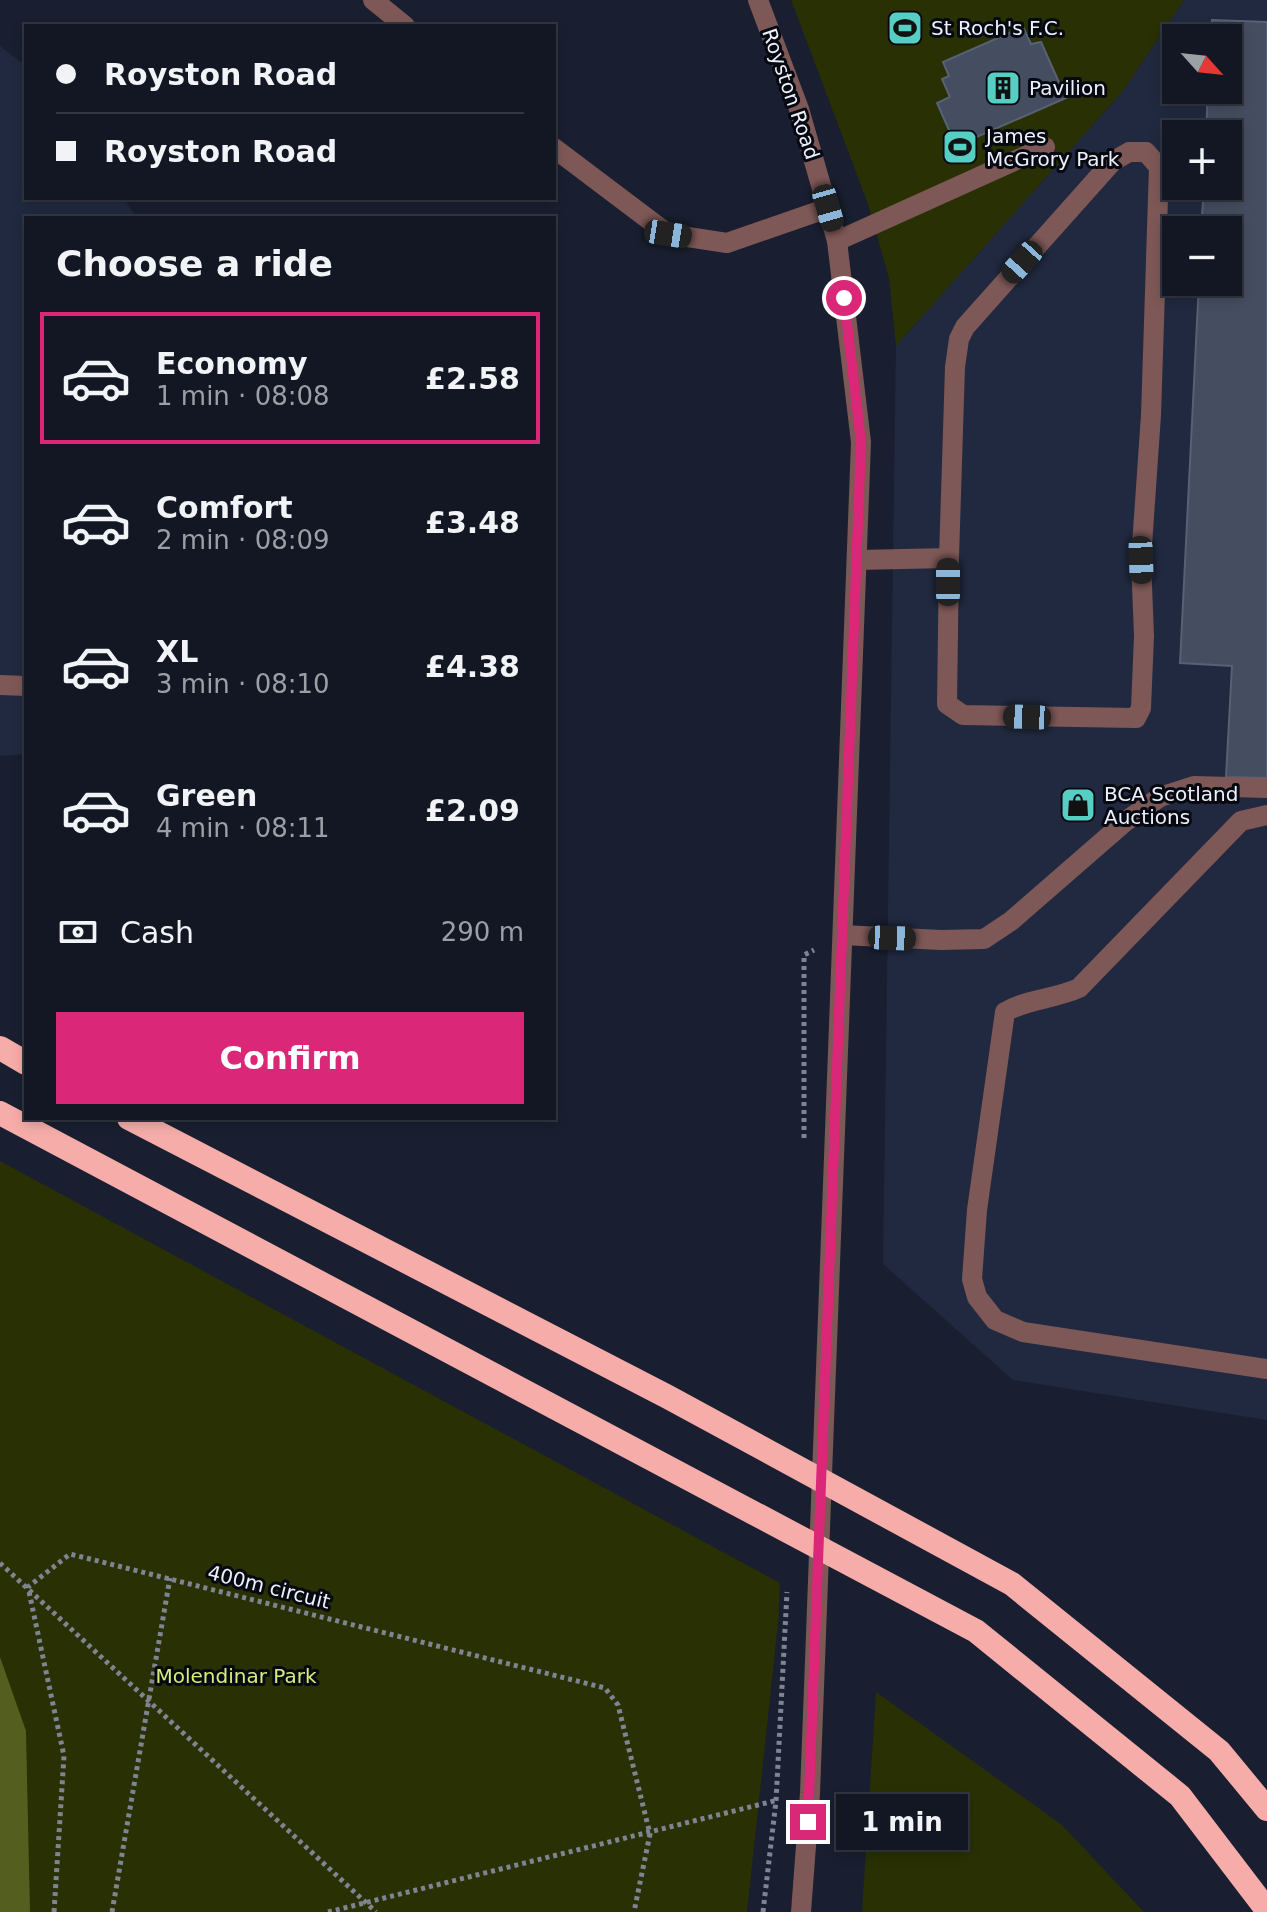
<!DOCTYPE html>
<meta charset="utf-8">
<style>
:root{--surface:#131724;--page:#1c202c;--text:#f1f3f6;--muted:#9d9fa6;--line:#323641;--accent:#db2777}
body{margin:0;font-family:"DejaVu Sans",sans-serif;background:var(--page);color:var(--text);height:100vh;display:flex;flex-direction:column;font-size:30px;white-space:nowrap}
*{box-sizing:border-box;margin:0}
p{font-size:26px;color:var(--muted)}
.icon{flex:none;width:44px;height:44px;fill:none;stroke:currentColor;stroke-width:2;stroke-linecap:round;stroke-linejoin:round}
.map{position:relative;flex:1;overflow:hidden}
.details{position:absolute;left:24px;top:216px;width:532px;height:904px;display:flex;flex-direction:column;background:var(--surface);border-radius:0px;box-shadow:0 4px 12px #0003,0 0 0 2px var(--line)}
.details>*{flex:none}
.guide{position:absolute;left:24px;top:24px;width:532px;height:176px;border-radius:0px;box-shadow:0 4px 12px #0003,0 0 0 2px var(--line);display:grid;align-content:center;height:176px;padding:0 32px;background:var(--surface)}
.needle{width:52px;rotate:117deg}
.tools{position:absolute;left:1162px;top:24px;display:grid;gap:16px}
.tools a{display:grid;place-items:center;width:80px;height:80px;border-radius:0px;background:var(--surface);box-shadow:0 4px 12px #0003,0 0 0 2px var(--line);font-size:40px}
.end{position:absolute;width:36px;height:36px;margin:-18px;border:10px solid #db2777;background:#fff;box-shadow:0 0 0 4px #fff}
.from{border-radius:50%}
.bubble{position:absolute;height:56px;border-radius:0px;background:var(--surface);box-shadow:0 4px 12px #0003,0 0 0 2px var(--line);font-size:26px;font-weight:700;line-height:56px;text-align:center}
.car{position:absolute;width:24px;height:48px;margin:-24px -12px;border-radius:10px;box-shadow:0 0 6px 2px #0007;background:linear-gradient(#222 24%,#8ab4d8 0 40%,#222 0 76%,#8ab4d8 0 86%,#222 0)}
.guide b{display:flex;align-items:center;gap:28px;height:76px;font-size:30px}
.guide b+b{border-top:2px solid var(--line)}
.guide i{width:20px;height:20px;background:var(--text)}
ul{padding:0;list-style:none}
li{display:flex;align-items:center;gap:24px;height:132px;margin:0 16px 12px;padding:0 16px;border:4px solid transparent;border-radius:0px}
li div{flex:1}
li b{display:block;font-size:30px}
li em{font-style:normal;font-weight:700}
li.active{border-color:var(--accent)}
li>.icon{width:72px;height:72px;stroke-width:1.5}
h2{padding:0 32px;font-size:36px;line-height:96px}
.pay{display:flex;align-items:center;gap:20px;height:88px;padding:0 32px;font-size:30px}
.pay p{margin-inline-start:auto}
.cta{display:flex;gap:16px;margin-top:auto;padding:16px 32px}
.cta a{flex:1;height:92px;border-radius:0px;background:var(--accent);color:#fff;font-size:32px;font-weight:700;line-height:92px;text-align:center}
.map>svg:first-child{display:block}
.built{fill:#20293f;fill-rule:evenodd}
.green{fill:#293003}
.forest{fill:#545e1f}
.building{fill:#454d60;stroke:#586074;stroke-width:2}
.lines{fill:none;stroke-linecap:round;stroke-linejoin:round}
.path{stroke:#7e8492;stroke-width:5;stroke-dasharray:4 4;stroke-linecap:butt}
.minor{stroke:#7d5856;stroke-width:20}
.highway{stroke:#f6ada9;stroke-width:24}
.route{stroke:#db2777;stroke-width:10}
.labels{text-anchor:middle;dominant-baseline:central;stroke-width:6;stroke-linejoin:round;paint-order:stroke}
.poi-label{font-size:20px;fill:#ecf1fd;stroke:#070911;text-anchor:start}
.street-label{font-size:20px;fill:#ecf1fd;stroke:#070911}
.park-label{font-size:20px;fill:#d7ec7d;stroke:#070911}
</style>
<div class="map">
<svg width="1267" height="1912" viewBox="0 0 1267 1912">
<rect width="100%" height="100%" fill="#191f30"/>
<g class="built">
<path d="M1184,0H1267V1420L1013,1380L883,1264L896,346L1123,91ZM1176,38H1228V90H1176ZM1176,134H1228V186H1176ZM1176,230H1228V282H1176Z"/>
<path d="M0,46L26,66V198H124L136,218H26V754L0,756Z"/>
</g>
<g class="green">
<path d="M791,0H1184L1123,91L896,346L889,278L868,204Z"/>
<path d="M0,1161L780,1583L778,1623L747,1912H0Z"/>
<path d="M876,1692L1062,1825L1144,1912H862Z"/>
</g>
<path class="forest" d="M0,1657L26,1731L30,1912H0Z"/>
<g class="building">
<path d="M1212,20L1267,22V778L1226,777L1232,666L1180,663L1199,282H1228V230H1201L1204,186H1228V134H1206L1208,90H1228V38H1211Z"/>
<path d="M1023,27L1031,44L1041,42L1066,98L956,146L937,103L950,97L942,79L949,76L943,62Z"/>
</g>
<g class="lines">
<g class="path">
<path d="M804,1138V955L814,950"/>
<path d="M0,1563L376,1912"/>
<path d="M54,1912L64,1756L28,1587L70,1554L605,1688L618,1705L650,1834L634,1912"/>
<path d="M112,1912L170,1578"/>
<path d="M328,1912L778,1800"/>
<path d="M763,1912L776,1801L787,1592"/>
</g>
<g class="minor">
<path d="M373,0L405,26"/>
<path d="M758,0L799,109L837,241L861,442L810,1793L801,1912"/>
<path d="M554,148L668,234L727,243L828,208"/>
<path d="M837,241L1045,147"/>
<path d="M857,560L949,558L947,704L963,715L1136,718L1141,708L1144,636L1141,560L1151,415L1159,167L1146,152H1129L1112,162L965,327L959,339L955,367L949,558"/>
<path d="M0,685L26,686"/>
<path d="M1267,815L1241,821L1079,988C1055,999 1027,999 1005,1012L977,1210L972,1279L977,1297L995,1320L1023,1332L1267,1369"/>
<path d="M843,935L941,940L984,939L1011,921L1126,821L1160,797L1194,786L1267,788"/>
</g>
<g class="highway">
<path d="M0,1048L26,1063"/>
<path d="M0,1113L976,1631L1180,1796L1267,1910"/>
<path d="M129,1118L668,1397L1012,1584L1219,1751L1267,1809"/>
</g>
</g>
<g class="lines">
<path class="route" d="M808,1822L861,442L844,298"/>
</g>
<defs>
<symbol id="stadium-square" viewBox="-11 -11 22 22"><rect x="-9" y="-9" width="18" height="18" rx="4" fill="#56cec3" stroke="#070911"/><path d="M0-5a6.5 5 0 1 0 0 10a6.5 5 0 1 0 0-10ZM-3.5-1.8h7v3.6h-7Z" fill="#111"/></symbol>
<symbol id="building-square" viewBox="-11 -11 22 22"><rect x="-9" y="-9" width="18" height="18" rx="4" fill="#56cec3" stroke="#070911"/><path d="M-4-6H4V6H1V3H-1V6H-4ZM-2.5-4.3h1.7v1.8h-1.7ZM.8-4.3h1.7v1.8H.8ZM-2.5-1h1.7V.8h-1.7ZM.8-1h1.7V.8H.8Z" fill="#111"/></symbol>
<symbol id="shop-square" viewBox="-11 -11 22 22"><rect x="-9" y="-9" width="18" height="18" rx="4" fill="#56cec3" stroke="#070911"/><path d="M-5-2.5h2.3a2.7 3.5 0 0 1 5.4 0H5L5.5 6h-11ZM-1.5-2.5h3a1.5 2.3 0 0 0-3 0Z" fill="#111"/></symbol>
</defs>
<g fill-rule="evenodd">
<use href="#stadium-square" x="885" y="8" width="40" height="40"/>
<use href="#building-square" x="983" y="68" width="40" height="40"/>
<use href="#stadium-square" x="940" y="127" width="40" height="40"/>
<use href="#shop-square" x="1058" y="785" width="40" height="40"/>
</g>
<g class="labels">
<g class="poi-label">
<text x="931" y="28">St Roch's F.C.</text>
<text x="1029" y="88">Pavilion</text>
<text x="986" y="136">James<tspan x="986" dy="23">McGrory Park</tspan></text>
<text x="1104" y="794">BCA Scotland<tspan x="1104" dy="23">Auctions</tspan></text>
</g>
<g class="street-label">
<text transform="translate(791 94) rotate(71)">Royston Road</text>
<text transform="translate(269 1587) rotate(14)">400m circuit</text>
</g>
<g class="park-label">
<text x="236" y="1676">Molendinar Park</text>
</g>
</g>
</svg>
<div class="tools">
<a><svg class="needle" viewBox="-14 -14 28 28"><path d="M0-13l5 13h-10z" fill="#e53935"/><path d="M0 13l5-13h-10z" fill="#9d9fa6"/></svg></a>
<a>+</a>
<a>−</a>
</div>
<i class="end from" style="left:844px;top:298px"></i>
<i class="end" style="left:808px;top:1822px"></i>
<div class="bubble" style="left:836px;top:1794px;width:132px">1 min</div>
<i class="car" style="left:828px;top:208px;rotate:164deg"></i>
<i class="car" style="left:668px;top:234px;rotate:99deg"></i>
<i class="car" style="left:1022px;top:262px;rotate:222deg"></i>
<i class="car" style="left:1141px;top:560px;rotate:178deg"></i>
<i class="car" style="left:948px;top:582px;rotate:0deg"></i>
<i class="car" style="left:1027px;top:717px;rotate:272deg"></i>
<i class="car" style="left:892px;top:938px;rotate:92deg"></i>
<div class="guide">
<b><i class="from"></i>Royston Road</b>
<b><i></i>Royston Road</b>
</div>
<section class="details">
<h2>Choose a ride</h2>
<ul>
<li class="active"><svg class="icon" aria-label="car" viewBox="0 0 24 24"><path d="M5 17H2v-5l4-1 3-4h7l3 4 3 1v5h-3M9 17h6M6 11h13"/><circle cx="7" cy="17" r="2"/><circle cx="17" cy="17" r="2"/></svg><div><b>Economy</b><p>1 min · 08:08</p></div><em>£2.58</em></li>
<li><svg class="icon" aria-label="car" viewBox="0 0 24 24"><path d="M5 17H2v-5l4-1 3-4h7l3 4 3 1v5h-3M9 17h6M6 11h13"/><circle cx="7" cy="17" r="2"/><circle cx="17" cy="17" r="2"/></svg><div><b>Comfort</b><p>2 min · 08:09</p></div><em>£3.48</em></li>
<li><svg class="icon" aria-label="car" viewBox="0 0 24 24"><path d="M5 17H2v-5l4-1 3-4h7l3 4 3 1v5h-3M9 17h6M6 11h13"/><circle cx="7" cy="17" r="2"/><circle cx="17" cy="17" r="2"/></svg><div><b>XL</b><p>3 min · 08:10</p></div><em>£4.38</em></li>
<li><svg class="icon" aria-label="car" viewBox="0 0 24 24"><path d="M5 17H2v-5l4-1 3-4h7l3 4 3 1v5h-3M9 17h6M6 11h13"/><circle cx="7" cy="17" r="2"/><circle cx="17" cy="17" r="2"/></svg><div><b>Green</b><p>4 min · 08:11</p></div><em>£2.09</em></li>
</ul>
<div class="pay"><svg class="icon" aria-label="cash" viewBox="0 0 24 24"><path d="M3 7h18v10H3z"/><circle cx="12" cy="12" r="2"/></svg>Cash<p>290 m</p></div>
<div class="cta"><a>Confirm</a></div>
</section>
</div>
